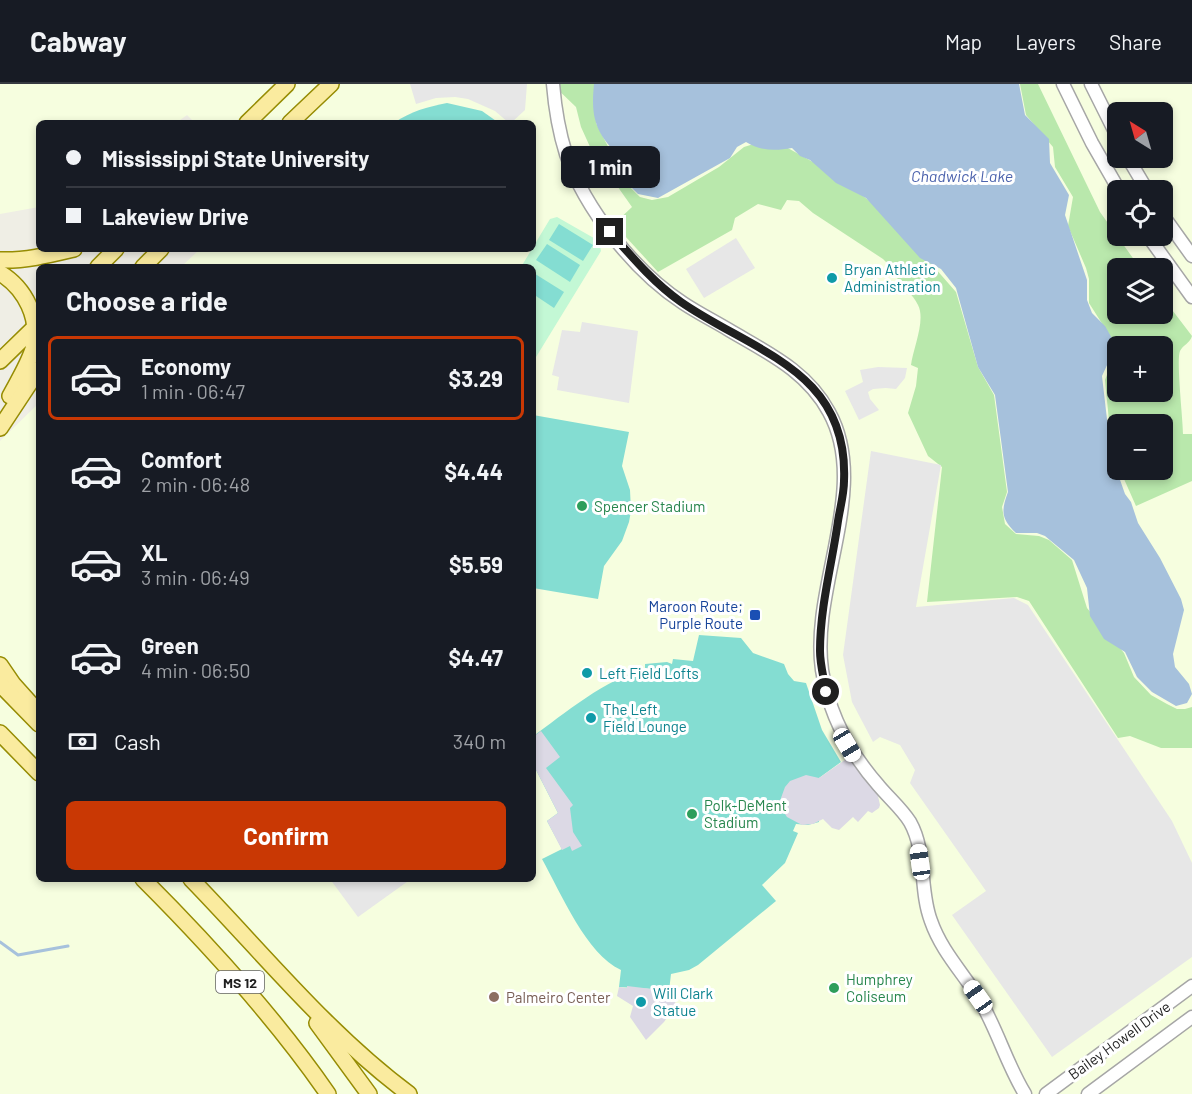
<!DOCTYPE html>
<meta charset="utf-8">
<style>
:root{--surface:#171b24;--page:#20242c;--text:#f1f3f6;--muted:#9ea1a6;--line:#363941;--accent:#c93804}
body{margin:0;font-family:Barlow,sans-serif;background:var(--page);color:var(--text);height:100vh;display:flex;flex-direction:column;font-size:22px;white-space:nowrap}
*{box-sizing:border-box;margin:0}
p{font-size:20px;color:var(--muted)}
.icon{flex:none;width:33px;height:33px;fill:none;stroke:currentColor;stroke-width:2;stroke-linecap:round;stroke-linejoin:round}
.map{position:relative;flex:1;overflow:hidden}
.sheet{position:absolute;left:36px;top:180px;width:500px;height:618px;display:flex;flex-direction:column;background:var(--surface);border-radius:9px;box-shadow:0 3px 9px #0003}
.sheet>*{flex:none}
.guide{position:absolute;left:36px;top:36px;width:500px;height:132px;border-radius:9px;box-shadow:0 3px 9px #0003;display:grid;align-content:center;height:132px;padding:0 30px;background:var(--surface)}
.needle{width:39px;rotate:323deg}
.buttons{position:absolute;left:1107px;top:18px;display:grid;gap:12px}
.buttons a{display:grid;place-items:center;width:66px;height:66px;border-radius:9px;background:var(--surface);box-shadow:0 3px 9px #0003;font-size:30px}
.end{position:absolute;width:27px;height:27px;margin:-14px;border:8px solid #1f1f1f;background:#fff;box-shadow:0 0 0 3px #fff}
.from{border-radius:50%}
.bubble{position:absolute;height:42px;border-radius:9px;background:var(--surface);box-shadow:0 3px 9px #0003;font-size:20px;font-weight:700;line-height:42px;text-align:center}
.car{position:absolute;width:18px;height:36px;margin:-18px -9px;border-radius:8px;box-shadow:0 0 4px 2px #0007;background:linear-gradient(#fff 24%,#345 0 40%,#fff 0 76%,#345 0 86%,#fff 0)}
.guide b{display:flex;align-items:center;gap:21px;height:57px;font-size:22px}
.guide b+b{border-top:2px solid var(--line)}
.guide i{width:15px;height:15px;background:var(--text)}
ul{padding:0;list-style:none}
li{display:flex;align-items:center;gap:18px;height:84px;margin:0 12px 9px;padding:0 18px;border:3px solid transparent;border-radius:9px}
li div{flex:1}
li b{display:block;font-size:22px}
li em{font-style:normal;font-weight:700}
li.selected{border-color:var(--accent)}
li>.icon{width:54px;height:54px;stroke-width:1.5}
h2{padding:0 30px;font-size:27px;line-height:72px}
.pay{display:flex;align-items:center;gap:15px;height:66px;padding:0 30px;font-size:22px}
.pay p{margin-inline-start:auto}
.primary-button{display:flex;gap:12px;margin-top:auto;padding:12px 30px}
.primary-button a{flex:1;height:69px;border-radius:9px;background:var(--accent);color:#fff;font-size:24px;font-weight:700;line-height:69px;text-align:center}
header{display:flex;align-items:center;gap:36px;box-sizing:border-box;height:84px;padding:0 30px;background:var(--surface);border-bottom:2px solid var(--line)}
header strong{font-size:28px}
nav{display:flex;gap:33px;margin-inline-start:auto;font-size:21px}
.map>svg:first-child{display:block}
.education{fill:#f6fedf;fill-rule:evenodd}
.grass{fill:#b9e8ac;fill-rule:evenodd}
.park{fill:#c3f8d5}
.pitch{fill:#84ddd2}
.parking{fill:#e7e7e7}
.plaza{fill:#dcd9e5}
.water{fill:#a6c1dc}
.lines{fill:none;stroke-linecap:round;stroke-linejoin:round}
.stream{stroke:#a6c1dc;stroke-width:3}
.minor-casing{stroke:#a6a6a6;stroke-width:15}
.major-casing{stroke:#968c03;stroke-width:18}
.minor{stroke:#fff;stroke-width:12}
.major{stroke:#faeb9f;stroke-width:15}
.route{stroke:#1f1f1f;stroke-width:8}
.culture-dot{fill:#0f9aa8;stroke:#fff;stroke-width:2}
.leisure-dot{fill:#2e9e5b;stroke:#fff;stroke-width:2}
.transit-dot{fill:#1a4fb4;stroke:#fff;stroke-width:2}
.education-dot{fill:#8d6e63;stroke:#fff;stroke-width:2}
.labels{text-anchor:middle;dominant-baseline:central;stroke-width:6;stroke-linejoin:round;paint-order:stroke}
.shield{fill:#fff;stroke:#626262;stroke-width:1.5}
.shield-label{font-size:14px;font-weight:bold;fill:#1f1f1f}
.culture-label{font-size:15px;fill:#0d838f;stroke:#fff;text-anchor:start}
.leisure-label{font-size:15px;fill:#27864d;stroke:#fff;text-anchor:start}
.transit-label{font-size:15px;fill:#164399;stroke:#fff;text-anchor:end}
.education-label{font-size:15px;fill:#785e54;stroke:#fff;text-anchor:start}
.street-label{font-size:15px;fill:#1f1f1f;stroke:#fff}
.water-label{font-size:16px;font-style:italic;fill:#4c63ad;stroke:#fff}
</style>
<header>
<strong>Cabway</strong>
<nav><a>Map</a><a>Layers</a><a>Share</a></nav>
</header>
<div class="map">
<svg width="1192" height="1010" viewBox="0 0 1192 1010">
<rect width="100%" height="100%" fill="#efeee5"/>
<path class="education" d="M0,0H1192V1010H0V357L39,319V795H532V183H181L200,165H532V39H195L187,31L176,39H39V123L0,130ZM1118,28H1162V74H1118ZM1118,106H1162V152H1118ZM1118,184H1162V230H1118ZM1118,262H1162V308H1118ZM1118,340H1162V386H1118Z"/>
<g class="grass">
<path d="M552,0H595L596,39L627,100L640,113L652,116L668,113L719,83L744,63L760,58H777L838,92L892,135L956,208L978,283L994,311L1007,408L1002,423L1005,440L1016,450L1039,452L1049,456L1072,476L1087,524L1124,569L1134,593L1151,611L1167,620L1177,625H1185L1192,623V664H1161L1130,652L1118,654L1029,517L1017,513L927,518L942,383L928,372L908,329L916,302L918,284L911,281C913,265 926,236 918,221C913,211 904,203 897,194L899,191L883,175L813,129L799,117L787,116L781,126L758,120L735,134L732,146L658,188L614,140L632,123L591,65L581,43L576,23Z"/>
<path d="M1020,0H1038L1100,128L1140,184H1118V230H1162L1163,214L1192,252C1190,259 1183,261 1180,267C1176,276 1183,335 1183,350H1192V397L1136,422L1120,386H1162V340H1118L1117,379L1113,361L1114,355L1110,347L1105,296L1115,270V260L1089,219V195L1086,184L1068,142L1073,113L1055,83L1053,63L1026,31ZM1118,262H1162V308H1118Z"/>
</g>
<path class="park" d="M557,133L599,157L601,167L533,278L532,183H521L550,135Z"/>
<g class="pitch">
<path d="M447,19L482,27L499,39H394C411,27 427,23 447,19Z"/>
<path d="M559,140L593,161L583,177L549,156Z"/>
<path d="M547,160L580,181L570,198L536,176Z"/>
<path d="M532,188L564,208L554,224L533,210Z"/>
<path d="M533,331L629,348L622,382L630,406L631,427L629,438L622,457L604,482L598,515L533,504Z"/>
<path d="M699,551L741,554L753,569L784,580L788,590L794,597L806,599L822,646L841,678L819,694V738L808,741L796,740L793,747L798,749L785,779L762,801L776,817L698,881L689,886L671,890L669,907L661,906L660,910L652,909V905L619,903L621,886C586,870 561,809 542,775L562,765L547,737L558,729L533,680L532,653C563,631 608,592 645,587V580L667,578L672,580L673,575L693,577Z"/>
</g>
<g class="parking">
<path d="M410,0H527L525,26L511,39H509L495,27L468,15L455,13L436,14L416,20Z"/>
<path d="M736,154L755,184L704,214L686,185Z"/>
<path d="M582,238L638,247L629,319L557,306L559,293L552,291L562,246L580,248Z"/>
<path d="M878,283L907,284L905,294L896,305L886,304L873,305L868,308L870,315L879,326L859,336L845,307L863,298L860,286Z"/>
<path d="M871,367L941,381L916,523L1014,514L1028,521L1172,737L1192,779V873L1052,973L952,831L986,807L910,699L915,686L900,661L880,653L873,658L852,618L843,571Z"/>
<path d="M330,795H411L358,833Z"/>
</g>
<g class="plaza">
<path d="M541,647L560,673L546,684L573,721L570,724L573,748L582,762L572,767L570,762L562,766L547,737L558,729L533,680V653Z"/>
<path d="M849,673L878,712L880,721L879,724L872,729L868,727L858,738L853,733L839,746L832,744L823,735L813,740L802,741L787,733L783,727L781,714L785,703L790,697L806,691L819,694Z"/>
<path d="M627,902L652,905V909L660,910V906L676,907L675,922L664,938L646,956L630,933L633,922L617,912L619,903L627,904Z"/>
</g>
<path class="water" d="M594,0H1019L1025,31L1049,55L1050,79L1069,111L1065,131L1087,196V216L1092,229L1105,242L1113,256V268L1102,292L1108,344L1111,354L1112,373L1125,410L1131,418L1138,439L1160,474L1181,515L1184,526L1173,570L1175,583L1189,600L1192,610L1187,619L1176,622L1152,608L1137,593L1125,568L1104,555L1090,532L1087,504L1074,476L1045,452L1037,449H1016C1001,435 1001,427 1008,408L995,311L978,283L956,204L941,185L920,174L866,114L836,99L810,76L800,72L792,64C775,67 761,67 746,58L737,63L730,74L658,114L638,110L625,97L613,78L615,68C594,46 591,30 594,0Z"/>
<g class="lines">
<path class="stream" d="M0,858L18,871L68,862"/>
<defs>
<g id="minor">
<path d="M553,0C555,24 559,48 566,70C585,125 634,187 683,219C698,229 714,237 729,246C768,269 807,287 829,328C871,404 810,503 822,586C829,631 849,668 879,702C889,714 902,725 910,738C927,768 919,806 931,837C941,866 962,888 978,913C997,944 1006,979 1025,1010"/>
<path d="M1063,0L1092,59L1119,106"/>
<path d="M1091,0L1118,54"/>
<path d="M1128,74L1147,106"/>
<path d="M1162,130L1192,172"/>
<path d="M1148,152L1192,213"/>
<path d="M1046,1010L1192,902"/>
<path d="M1088,1010L1192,933"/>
</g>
<g id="major">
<path d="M247,39L287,0"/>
<path d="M290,39L331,0"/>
<path d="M0,176C25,177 49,171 74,165"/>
<path d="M98,183L116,165"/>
<path d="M143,183L161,165"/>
<path d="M0,189C25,204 41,235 33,265C28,281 18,297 10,312"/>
<path d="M0,277L39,239"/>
<path d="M0,344L39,285"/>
<path d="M0,581L13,600L39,629"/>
<path d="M0,600L39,640"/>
<path d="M0,649L39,689"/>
<path d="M143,795C210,862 274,932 328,1010"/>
<path d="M191,795C262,868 327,949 409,1010"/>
<path d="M317,939L369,1010"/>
</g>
</defs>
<use href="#minor" class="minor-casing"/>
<use href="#major" class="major-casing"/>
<use href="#minor" class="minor"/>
<use href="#major" class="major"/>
</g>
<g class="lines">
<path class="route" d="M610,148C632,173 654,199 681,218C753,268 849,286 844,397C844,410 840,424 838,437C832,480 820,523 820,567C820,581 824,594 826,608"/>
</g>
<g class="culture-dot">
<circle cx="832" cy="194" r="6"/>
<circle cx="587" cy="589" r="6"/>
<circle cx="591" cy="634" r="6"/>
<circle cx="641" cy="918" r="6"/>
</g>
<g class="leisure-dot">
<circle cx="582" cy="422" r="6"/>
<circle cx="692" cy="730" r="6"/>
<circle cx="834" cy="904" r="6"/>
</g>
<rect class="transit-dot" x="749" y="525" width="12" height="12" rx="3"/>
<circle class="education-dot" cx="494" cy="913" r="6"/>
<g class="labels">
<rect class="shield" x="216" y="887" width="48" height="22" rx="4.5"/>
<g class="shield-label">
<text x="240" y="898">MS 12</text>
</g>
<g class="culture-label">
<text x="844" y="185">Bryan Athletic<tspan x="844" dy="17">Administration</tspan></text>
<text x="599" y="589">Left Field Lofts</text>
<text x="603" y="625">The Left<tspan x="603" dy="17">Field Lounge</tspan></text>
<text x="653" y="909">Will Clark<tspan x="653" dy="17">Statue</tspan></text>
</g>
<g class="leisure-label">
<text x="594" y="422">Spencer Stadium</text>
<text x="704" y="721">Polk-DeMent<tspan x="704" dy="17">Stadium</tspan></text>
<text x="846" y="895">Humphrey<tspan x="846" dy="17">Coliseum</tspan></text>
</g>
<g class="transit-label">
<text x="743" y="522">Maroon Route;<tspan x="743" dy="17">Purple Route</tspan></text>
</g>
<g class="education-label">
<text x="506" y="913">Palmeiro Center</text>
</g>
<g class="street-label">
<text transform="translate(1119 956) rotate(-36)">Bailey Howell Drive</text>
</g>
<g class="water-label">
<text x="962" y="91">Chadwick Lake</text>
</g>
</g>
</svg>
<div class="buttons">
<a><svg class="needle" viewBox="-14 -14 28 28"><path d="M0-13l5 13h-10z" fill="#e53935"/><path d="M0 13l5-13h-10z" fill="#9ea1a6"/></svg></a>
<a><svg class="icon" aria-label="locate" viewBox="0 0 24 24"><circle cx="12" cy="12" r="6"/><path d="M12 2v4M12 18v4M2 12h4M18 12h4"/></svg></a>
<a><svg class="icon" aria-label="layers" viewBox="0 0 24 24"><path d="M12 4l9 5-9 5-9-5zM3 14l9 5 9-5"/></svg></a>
<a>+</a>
<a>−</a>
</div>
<i class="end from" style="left:826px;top:608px"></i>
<i class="end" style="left:610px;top:148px"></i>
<div class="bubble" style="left:561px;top:62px;width:99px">1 min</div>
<i class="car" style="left:847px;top:661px;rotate:149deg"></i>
<i class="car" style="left:920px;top:778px;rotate:352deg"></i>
<i class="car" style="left:978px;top:913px;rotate:325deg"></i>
<div class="guide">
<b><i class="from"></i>Mississippi State University</b>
<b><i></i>Lakeview Drive</b>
</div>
<section class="sheet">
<h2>Choose a ride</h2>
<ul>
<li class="selected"><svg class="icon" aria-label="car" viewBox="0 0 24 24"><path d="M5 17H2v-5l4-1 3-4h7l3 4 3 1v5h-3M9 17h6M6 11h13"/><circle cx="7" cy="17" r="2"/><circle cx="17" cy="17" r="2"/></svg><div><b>Economy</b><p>1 min · 06:47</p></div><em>$3.29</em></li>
<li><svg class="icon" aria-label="car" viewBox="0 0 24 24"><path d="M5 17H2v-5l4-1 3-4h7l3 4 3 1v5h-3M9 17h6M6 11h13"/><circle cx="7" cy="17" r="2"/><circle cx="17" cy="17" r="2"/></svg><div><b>Comfort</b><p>2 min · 06:48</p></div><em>$4.44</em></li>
<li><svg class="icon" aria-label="car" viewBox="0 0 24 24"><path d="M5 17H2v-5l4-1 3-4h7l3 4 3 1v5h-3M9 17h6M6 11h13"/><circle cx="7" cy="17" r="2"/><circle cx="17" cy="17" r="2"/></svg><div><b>XL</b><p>3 min · 06:49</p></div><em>$5.59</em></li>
<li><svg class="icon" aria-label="car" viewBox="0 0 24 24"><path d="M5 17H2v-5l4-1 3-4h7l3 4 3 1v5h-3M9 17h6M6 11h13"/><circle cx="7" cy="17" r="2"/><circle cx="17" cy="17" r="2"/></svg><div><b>Green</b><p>4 min · 06:50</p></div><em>$4.47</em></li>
</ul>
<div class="pay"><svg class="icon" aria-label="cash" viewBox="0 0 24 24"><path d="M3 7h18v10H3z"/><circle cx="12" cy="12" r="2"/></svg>Cash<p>340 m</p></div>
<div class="primary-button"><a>Confirm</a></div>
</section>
</div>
